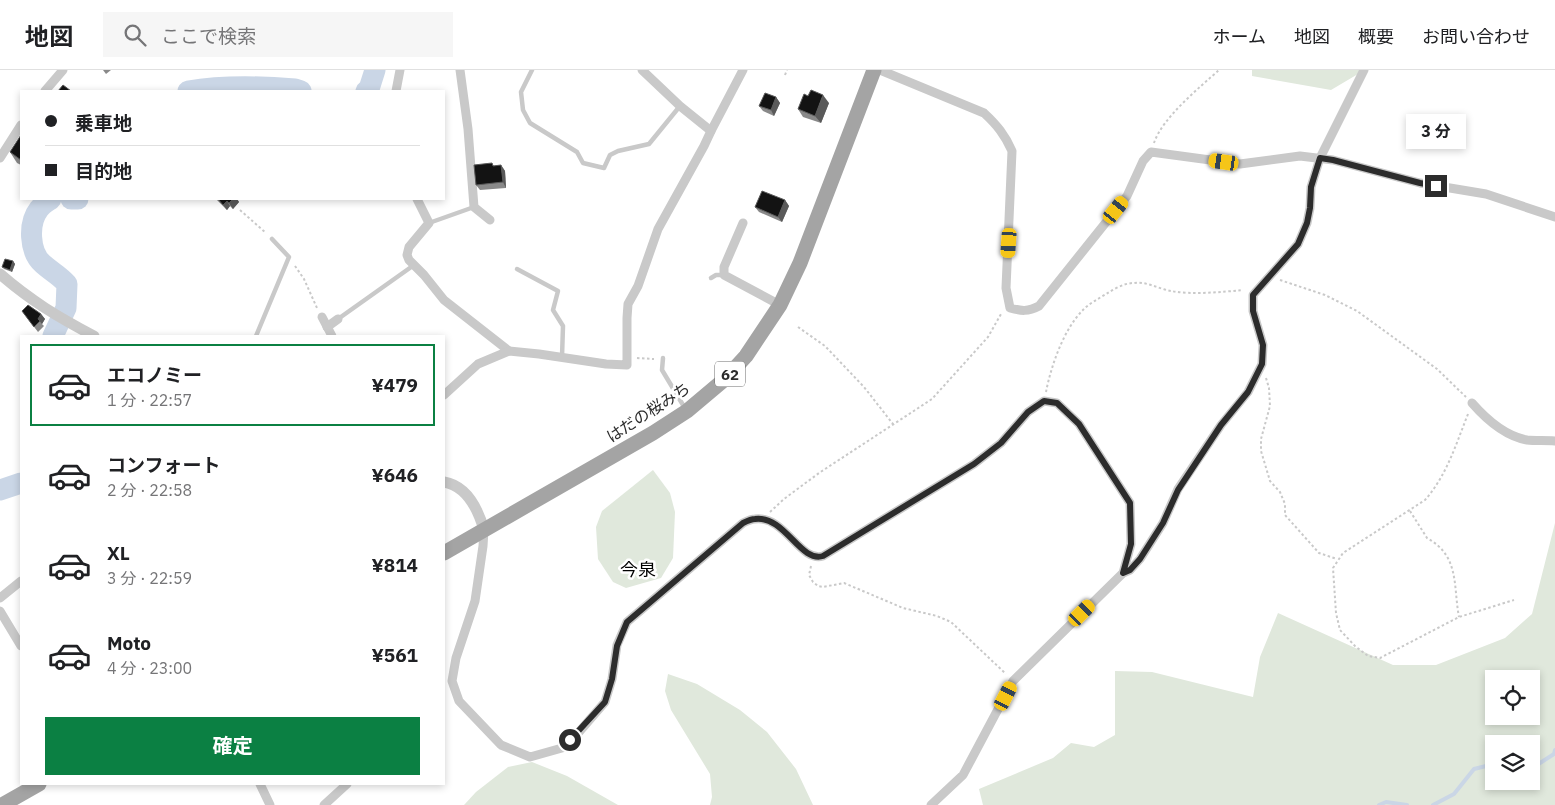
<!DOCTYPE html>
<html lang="ja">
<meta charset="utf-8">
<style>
:root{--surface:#fff;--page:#f6f6f6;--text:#202124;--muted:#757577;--line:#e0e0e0;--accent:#0b8043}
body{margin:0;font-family:"IBM Plex Sans","Noto Sans JP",sans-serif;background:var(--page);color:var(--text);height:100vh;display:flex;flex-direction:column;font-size:19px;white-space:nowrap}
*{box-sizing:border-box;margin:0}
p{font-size:16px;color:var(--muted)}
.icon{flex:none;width:28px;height:28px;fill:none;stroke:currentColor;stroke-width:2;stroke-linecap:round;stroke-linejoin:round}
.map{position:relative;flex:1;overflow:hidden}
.details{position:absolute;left:20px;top:265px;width:425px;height:450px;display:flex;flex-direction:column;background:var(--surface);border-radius:0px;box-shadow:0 2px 8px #0003}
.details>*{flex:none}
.top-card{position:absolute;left:20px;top:20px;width:425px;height:110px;border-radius:0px;box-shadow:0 2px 8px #0003;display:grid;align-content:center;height:110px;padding:0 25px;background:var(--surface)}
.controls{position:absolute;left:1485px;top:600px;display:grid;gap:10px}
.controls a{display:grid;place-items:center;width:55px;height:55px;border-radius:0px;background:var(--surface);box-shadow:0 2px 8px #0003;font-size:25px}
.end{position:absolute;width:22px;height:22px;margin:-11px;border:6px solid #2c2c2c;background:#fff;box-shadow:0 0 0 2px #fff}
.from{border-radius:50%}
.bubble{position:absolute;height:35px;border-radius:0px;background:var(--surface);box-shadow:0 2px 8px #0003;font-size:16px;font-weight:700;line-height:35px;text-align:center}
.car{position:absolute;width:15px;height:30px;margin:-15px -8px;border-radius:6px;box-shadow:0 0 4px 1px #0007;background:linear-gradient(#f5c518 24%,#345 0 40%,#f5c518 0 76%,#345 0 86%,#f5c518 0)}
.top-card b{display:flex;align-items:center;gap:18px;height:48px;font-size:19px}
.top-card b+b{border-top:1px solid var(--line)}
.top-card i{width:12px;height:12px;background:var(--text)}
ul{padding:9px 0 0;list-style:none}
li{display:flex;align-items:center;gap:15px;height:82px;margin:0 10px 8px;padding:0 15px;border:2px solid transparent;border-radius:0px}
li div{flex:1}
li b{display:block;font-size:19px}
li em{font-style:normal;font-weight:700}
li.selected{border-color:var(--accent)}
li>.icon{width:45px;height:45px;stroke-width:1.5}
.cta{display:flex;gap:10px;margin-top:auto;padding:10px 25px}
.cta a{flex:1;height:58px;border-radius:0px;background:var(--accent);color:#fff;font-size:20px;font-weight:700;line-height:58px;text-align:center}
header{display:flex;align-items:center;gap:30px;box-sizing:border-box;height:70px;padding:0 25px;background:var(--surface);border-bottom:1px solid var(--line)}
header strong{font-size:24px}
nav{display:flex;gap:28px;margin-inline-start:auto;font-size:18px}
.search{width:350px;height:45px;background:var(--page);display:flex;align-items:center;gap:12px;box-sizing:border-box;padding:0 18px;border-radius:0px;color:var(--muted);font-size:19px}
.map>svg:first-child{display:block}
.green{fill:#e0e8dc;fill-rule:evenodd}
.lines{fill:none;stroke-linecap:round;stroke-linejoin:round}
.stream{stroke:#cad6e6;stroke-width:4}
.river{stroke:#cad6e6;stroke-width:21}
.path{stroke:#c9c9c9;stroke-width:2;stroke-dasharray:2.5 2.5;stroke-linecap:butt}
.service{stroke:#c9c9c9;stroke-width:4.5}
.minor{stroke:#c9c9c9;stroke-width:9}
.tertiary{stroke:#c9c9c9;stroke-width:11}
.primary{stroke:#a4a4a4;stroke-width:15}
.wall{fill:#898989}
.shaded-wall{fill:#5a5a5a}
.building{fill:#131313;stroke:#5a5a5a}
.route{stroke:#2c2c2c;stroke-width:6}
.labels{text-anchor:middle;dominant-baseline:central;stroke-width:5;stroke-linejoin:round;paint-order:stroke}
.shield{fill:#fff;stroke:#6b6b6b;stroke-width:1}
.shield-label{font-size:15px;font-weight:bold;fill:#2c2c2c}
.street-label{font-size:16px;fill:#2c2c2c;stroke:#fff}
.neighbourhood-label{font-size:18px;fill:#000;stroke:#fff}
</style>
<header>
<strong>地図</strong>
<div class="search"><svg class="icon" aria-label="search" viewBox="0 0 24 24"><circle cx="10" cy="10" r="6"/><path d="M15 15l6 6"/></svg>ここで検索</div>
<nav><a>ホーム</a><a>地図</a><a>概要</a><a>お問い合わせ</a></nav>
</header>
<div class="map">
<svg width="1555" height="735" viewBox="0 0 1555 735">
<rect width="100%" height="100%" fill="#fff"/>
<g class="green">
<path d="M1252,0H1362L1358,4L1331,20L1252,6Z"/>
<path d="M653,400L670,423L675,442L673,488L661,508L626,518L613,512L598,489L596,457L602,441Z"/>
<path d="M1555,453V735H983L979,719L1053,688L1071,673L1094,677L1115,665V601L1152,602L1253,627L1260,587L1278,543L1393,595H1436L1505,568L1532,544ZM1494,609H1531V646H1494ZM1494,674H1531V711H1494Z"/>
<path d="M668,604L697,614L740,640L767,662L796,699L813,735H710L712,727L710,704L671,640L665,621Z"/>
<path d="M532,692L567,706L618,735H464L476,722L508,697Z"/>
</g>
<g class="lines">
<g class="stream">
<path d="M1531,695H1537L1554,684L1555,680"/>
<path d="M1379,735L1386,732L1407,735"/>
<path d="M1433,735L1454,724L1474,699L1494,694"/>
</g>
<g class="river">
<path d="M188,21C224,15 259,16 295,19L301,21"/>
<path d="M366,21L369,19L375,0"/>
<path d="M51,129C47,132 42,135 39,139C28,153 29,182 43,194C52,202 59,205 67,214L66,238L53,266"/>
<path d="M71,129H78"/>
<path d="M0,420L21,413"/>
</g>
<g class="path">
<path d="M785,5L787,0"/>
<path d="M1154,73C1162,48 1200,17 1219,0"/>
<path d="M240,140L266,163"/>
<path d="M295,196L304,209L317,238"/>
<path d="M1280,210L1325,225L1357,241L1437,299L1466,327"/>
<path d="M798,257L825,276L864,317L893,354"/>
<path d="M637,288L654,289"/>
<path d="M1266,308L1269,318L1270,336L1261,369V381L1270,411L1280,422L1285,434V445L1319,483L1337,489"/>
<path d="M1046,322C1051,296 1064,258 1084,239C1090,233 1098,229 1106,224C1114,219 1124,213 1134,213C1146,211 1159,219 1171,221C1192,225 1222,222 1243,220"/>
<path d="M1468,344C1456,374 1447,405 1425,430L1343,483L1333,498L1336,543L1340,560L1355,576L1368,586L1380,588L1459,547L1514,530"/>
<path d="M1410,441L1427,468C1460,486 1453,516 1459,547"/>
<path d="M770,442L784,429L819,403L932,329L988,267L1001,244"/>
<path d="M811,496L809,505L813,512L818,516L823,517L844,513L903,538L937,546L951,552L1006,604"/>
</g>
<g class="service">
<path d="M532,0L521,22L523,40L530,53L577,82L583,93L604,98L610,85L618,81L649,74L680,36"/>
<path d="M429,153L474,137"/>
<path d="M517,199L558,221L553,240L563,256L562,287"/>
<path d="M711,208L716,205H724"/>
<path d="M338,249L414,195"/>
<path d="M256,266L289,187L272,169"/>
<path d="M663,288L662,300L686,340"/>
</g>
<g class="minor">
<path d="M460,0L468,59L474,137L490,150"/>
<path d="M642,0L680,36L711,61"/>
<path d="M880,0L984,43C997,55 1005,65 1012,81L1006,218L1010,238C1021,241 1028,242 1039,236L1127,126L1143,91L1151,82L1240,94L1300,86L1333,90L1420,113L1486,124L1555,147"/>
<path d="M45,21L63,0"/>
<path d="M396,21L400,0"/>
<path d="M0,88L21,55"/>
<path d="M417,129L429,153L409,177L407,185L409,190L424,205L444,230L509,281"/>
<path d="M743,153L724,197V205L780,235"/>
<path d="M322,247L332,266"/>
<path d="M327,257L338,249"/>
<path d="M444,325L478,294L509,281L539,284L606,294L627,295V248L628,234L638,216L658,159L704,76L711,61L743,0"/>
<path d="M1472,333C1486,349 1505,366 1527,370C1536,371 1546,370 1555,371"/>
<path d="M484,460L483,476L475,531L456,588L452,611L459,631L501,675L530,687L562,678L579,662L605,632L612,609L617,575L627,552L743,453C747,451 751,449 755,449C785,445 800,493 823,486L974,394L1001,373L1028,342L1044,331L1057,333L1079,354L1130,433L1131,474L1123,503"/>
<path d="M0,528L21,511"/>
<path d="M0,541L21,576"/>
<path d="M260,714L270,735"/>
<path d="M324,735L347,714"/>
<path d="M931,735L963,705L1013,611L1123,503L1130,500L1140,489L1163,453L1178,419L1221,355L1248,322L1262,294L1263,275L1253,241V225L1298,174L1307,153L1310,138L1311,117L1320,88L1364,0"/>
</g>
<g class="tertiary">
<path d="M0,204C31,231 58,247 94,266"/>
<path d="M444,412C467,416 478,439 484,460"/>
</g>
<g class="primary">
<path d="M444,483L653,363L687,341L725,309L746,286L780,235L800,193L874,0"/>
<path d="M2,735L39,714"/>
</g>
</g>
<g class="wall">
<path d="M103,0H111L106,4Z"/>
<path d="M776,27L780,33L774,46L763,41L759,36Z"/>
<path d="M829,33L821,53L803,47L798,39Z"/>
<path d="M21,65V95L17,93L10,82Z"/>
<path d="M492,93L494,96L501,95L505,101L506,118L480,120L476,115Z"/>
<path d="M216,129H237L239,132L233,139L230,136L227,140Z"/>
<path d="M785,130L789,136L782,152L759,142L755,137Z"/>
<path d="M13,191L15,194L12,202L4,199L2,197Z"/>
<path d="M22,241L41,244L45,249L42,254L44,256L38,262Z"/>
</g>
<g class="shaded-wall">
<path d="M823,25L829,33L821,53L815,46Z"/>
<path d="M776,27L780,33L774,46L771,40Z"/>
<path d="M501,95L505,101L506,118L503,112Z"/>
<path d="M233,129H237L239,132L233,139L229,133Z"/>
<path d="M785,130L789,136L782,152L778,147Z"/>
<path d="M227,131L230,136L227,140L223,135Z"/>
<path d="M13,191L15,194L12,202L10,200Z"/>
<path d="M41,244L45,249L42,254L38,249Z"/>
</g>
<g class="building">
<path d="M63,15L71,21H58Z"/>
<path d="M811,20L823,25L815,46L798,39L804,24L808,26Z"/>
<path d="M765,23L776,27L771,40L759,36Z"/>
<path d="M21,65V90L10,82Z"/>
<path d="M492,93L493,96L501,95L503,112L476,115L474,95Z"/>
<path d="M762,121L785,130L778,147L755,137Z"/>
<path d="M218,129H233L229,133L227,131L223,135Z"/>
<path d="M5,189L13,191L10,200L2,197Z"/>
<path d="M28,235L41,244L38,249L40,251L34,257L22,241Z"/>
</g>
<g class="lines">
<path class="route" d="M570,670L605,632L612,609L617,576L627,552L743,453C747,451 751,449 755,449C785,445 800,493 823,486L974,394L1001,373L1028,342L1044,331L1057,333L1079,354L1130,433L1131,474L1123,503L1130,500L1140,489L1163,453L1178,420L1221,355L1248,322L1262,294L1263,275L1253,241V225L1298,174L1307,153L1310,138L1311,117L1320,88L1333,90L1420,113L1436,116"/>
</g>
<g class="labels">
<rect class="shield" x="715" y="291.5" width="30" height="25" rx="4"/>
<g class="shield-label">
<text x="730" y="304">62</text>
</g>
<g class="street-label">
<text transform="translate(648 342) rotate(-33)">はだの桜みち</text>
</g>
<g class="neighbourhood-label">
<text x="638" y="499">今泉</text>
</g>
</g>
</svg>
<div class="controls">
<a><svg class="icon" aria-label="locate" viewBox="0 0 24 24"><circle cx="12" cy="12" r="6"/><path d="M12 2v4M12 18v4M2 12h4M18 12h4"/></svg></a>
<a><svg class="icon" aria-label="layers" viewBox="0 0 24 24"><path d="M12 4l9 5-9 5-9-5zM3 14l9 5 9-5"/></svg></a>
</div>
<i class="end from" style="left:570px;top:670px"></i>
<i class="end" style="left:1436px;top:116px"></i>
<div class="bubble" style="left:1406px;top:44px;width:60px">3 分</div>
<i class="car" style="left:1224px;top:92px;rotate:278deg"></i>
<i class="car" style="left:1116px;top:140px;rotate:39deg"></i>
<i class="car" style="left:1009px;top:173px;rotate:184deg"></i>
<i class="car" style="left:1082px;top:543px;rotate:45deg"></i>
<i class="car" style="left:1006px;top:626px;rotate:27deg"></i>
<div class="top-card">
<b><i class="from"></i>乗車地</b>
<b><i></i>目的地</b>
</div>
<section class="details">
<ul>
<li class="selected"><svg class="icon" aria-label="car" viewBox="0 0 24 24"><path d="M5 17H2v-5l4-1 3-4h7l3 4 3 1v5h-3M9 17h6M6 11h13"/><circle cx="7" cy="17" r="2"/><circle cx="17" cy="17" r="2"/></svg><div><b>エコノミー</b><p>1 分 · 22:57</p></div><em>¥479</em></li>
<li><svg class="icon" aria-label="car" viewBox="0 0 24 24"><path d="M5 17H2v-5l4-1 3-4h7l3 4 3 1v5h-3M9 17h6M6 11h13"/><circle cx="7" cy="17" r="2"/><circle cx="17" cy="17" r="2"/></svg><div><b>コンフォート</b><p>2 分 · 22:58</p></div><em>¥646</em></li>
<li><svg class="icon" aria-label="car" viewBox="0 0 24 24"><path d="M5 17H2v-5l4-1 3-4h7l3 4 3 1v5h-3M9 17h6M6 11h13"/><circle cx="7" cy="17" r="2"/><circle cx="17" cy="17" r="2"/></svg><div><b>XL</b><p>3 分 · 22:59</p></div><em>¥814</em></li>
<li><svg class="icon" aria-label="car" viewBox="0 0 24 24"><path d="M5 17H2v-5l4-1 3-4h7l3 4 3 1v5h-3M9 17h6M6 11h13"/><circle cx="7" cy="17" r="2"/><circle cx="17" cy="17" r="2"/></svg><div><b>Moto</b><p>4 分 · 23:00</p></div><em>¥561</em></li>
</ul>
<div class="cta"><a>確定</a></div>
</section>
</div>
